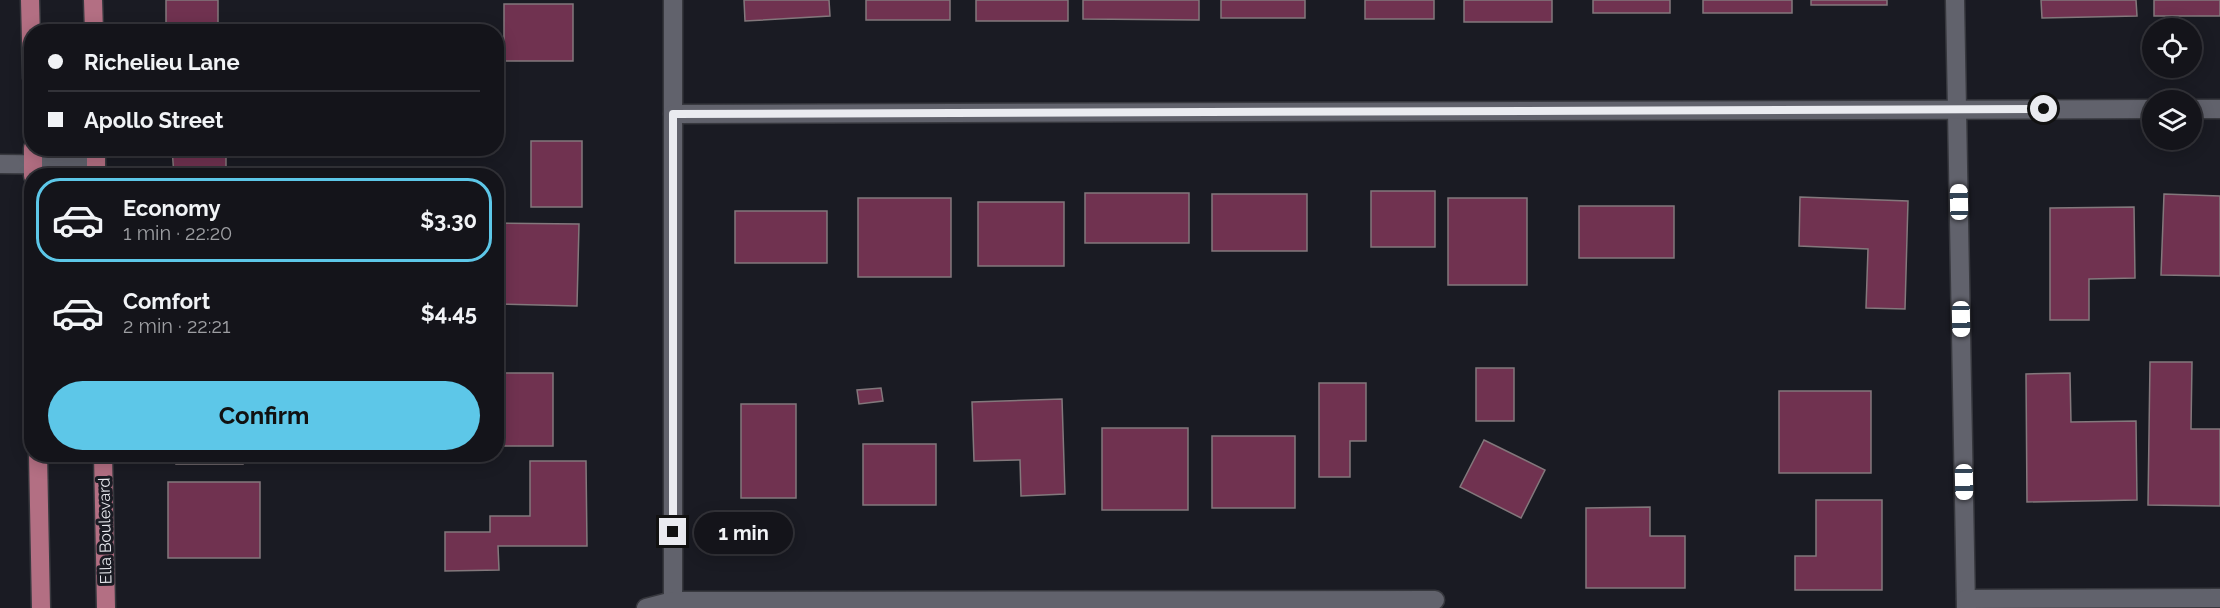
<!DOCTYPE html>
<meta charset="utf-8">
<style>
:root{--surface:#14141a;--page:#212127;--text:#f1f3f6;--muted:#9d9ea2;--line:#333339;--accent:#5dc7e8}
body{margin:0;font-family:Raleway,sans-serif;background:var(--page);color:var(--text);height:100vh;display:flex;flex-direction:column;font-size:22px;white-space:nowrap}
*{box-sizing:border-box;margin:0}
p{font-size:20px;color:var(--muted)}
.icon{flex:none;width:33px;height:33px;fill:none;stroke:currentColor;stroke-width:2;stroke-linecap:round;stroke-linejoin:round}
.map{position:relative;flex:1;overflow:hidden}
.details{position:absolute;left:24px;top:168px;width:480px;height:294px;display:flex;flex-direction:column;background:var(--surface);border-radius:24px;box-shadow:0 3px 15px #0003,0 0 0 2px var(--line)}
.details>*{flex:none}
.hud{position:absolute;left:24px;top:24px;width:480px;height:132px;border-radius:24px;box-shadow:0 3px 15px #0003,0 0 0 2px var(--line);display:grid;align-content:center;height:132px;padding:0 24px;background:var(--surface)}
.controls{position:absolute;left:2142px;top:18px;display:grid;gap:12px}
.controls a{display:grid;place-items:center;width:60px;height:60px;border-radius:50%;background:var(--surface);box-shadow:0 3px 15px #0003,0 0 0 2px var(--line);font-size:30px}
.end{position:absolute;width:27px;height:27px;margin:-14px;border:8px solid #eaebf0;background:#111;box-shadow:0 0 0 3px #111}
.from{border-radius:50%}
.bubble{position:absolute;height:42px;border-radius:21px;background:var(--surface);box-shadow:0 3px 15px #0003,0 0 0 2px var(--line);font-size:20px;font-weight:700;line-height:42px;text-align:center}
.car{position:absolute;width:18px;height:36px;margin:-18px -9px;border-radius:8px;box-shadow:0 0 4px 2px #0007;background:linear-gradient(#fff 24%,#345 0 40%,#fff 0 76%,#345 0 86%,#fff 0)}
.hud b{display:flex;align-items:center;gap:21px;height:57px;font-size:22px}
.hud b+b{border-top:2px solid var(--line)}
.hud i{width:15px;height:15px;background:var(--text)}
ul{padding:10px 0 0;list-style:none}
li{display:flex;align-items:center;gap:18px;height:84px;margin:0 12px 9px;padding:0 12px;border:3px solid transparent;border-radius:24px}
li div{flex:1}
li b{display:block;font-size:22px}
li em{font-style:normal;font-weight:700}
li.selected{border-color:var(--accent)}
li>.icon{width:54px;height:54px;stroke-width:1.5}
.cta{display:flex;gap:12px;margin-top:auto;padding:12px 24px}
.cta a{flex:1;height:69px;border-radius:36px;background:var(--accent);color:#111;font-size:24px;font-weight:700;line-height:69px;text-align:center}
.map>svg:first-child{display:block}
.building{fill:#703250;stroke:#83787c;stroke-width:1.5}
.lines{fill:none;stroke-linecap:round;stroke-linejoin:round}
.minor-casing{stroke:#37383e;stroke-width:21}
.major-casing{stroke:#37383e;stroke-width:21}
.minor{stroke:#61626c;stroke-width:18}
.major{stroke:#b36f83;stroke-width:18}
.route{stroke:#eaebf0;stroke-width:8}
.labels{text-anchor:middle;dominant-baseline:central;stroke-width:6;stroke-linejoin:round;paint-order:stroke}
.street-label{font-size:16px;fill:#eaebf0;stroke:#1a1b23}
</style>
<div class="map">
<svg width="2220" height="608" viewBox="0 0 2220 608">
<rect width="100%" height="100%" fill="#1a1b23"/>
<g class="building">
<rect x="166" y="0" width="52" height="32"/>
<path d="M744,0H829L830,16L745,21Z"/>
<rect x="866" y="0" width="84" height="20"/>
<rect x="976" y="0" width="92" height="21"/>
<path d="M1083,0H1199V20L1083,19Z"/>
<rect x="1221" y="0" width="84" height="18"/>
<rect x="1365" y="0" width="69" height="19"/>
<rect x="1464" y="0" width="88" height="22"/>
<rect x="1593" y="0" width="77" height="13"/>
<rect x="1703" y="0" width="89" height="13"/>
<rect x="1811" y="0" width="76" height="5"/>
<path d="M2041,0H2136L2137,16L2042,18Z"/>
<rect x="2154" y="0" width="66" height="16"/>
<rect x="504" y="4" width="69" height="57"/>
<rect x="531" y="141" width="51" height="66"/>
<path d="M172,148H226V171H233V176H174Z"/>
<rect x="1371" y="191" width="64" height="56"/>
<rect x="1085" y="193" width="104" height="50"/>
<rect x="1212" y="194" width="95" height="57"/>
<path d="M2164,194L2220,196V276L2161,275Z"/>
<path d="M1800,197L1908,201L1905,309L1866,308L1868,249L1799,246Z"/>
<rect x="858" y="198" width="93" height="79"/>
<rect x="1448" y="198" width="79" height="87"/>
<rect x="978" y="202" width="86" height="64"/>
<rect x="1579" y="206" width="95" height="52"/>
<path d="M2134,207L2135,278L2089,279V320H2050V208Z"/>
<rect x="735" y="211" width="92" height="52"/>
<path d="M496,223L579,224L577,306L496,304Z"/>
<path d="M2150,362H2192L2191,429H2220V506L2148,505Z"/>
<rect x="1476" y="368" width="38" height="53"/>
<rect x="502" y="373" width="51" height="73"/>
<path d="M2070,373L2071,422L2136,421L2137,500L2027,502L2026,374Z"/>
<path d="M1319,383H1366V441H1350V477H1319Z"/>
<path d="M881,388L883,401L859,404L857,390Z"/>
<rect x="1779" y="391" width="92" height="82"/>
<path d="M1062,399L1065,494L1021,496L1020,460L974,461L972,402Z"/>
<rect x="741" y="404" width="55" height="94"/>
<rect x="1102" y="428" width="86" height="82"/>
<rect x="1212" y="436" width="83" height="72"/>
<path d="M1484,440L1545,470L1521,518L1460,487Z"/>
<rect x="863" y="444" width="73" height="61"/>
<rect x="176" y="454" width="67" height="10"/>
<path d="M530,461H586L587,546H498L499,570L445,571V532H490V516H530Z"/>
<rect x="168" y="482" width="92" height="76"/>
<path d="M1816,500H1882V590H1795V556H1816Z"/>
<path d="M1650,507V536H1685V588H1586V508Z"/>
</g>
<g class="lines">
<defs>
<g id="minor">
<path d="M673,0V608"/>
<path d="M1955,0L1966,608"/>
<path d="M2192,109H2220"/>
<path d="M673,114L2152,109"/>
<path d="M0,164L96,165"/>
<path d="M1966,599L2220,598"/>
<path d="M646,608L673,601L1435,600"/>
</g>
<g id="major">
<path d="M30,0L32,78"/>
<path d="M93,0L94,32"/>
<path d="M33,148V176"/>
<path d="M96,148V176"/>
<path d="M38,454L41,608"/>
<path d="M103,454L106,608"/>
</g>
</defs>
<use href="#minor" class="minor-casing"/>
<use href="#major" class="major-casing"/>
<use href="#minor" class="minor"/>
<use href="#major" class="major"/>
</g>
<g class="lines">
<path class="route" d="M673,532V114L2044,109"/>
</g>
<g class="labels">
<g class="street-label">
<text transform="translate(105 531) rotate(-91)">Ella Boulevard</text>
</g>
</g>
</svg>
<div class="controls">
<a><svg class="icon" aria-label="locate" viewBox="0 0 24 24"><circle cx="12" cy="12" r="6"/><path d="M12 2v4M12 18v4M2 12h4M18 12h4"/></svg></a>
<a><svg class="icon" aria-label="layers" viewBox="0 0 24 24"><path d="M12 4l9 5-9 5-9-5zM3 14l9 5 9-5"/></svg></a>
</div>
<i class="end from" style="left:2044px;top:109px"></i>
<i class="end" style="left:673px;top:532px"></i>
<div class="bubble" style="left:694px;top:512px;width:99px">1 min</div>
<i class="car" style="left:1959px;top:202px;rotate:359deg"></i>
<i class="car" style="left:1961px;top:319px;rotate:179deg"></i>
<i class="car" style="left:1964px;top:482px;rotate:179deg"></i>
<div class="hud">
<b><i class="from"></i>Richelieu Lane</b>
<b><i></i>Apollo Street</b>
</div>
<section class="details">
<ul>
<li class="selected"><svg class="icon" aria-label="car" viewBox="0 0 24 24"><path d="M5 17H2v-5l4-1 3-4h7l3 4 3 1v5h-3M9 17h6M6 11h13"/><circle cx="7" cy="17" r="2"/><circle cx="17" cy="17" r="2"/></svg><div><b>Economy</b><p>1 min · 22:20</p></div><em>$3.30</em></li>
<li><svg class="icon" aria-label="car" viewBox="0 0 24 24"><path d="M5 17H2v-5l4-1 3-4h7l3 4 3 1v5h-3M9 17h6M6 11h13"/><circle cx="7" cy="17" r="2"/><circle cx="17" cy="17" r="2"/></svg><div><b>Comfort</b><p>2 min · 22:21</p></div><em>$4.45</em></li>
</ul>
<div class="cta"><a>Confirm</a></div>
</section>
</div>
